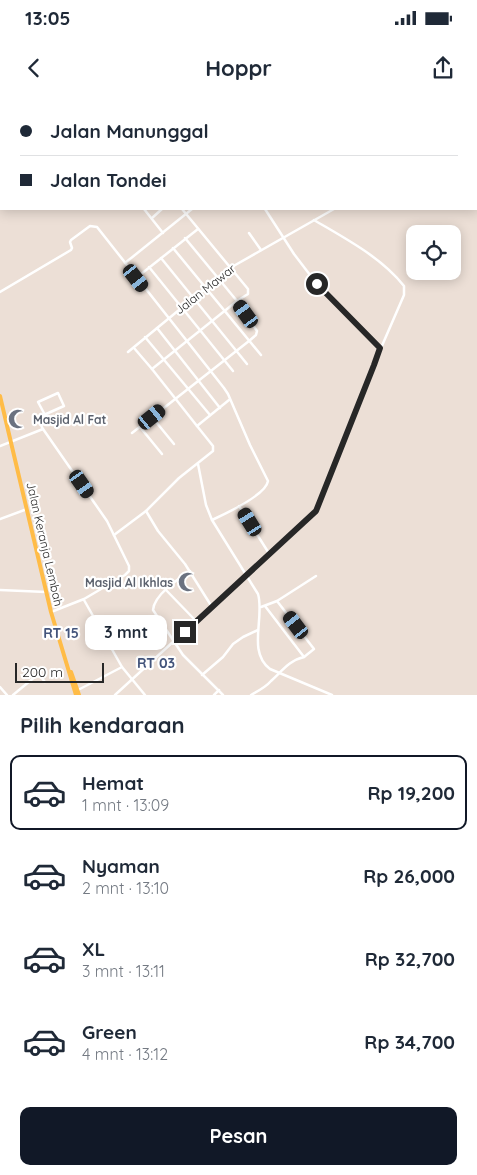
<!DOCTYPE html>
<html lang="id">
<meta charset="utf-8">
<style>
:root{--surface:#fff;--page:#f2f2f3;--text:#1f2937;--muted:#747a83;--line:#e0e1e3;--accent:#111827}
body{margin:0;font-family:Quicksand,sans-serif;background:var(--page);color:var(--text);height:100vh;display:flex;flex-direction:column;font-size:19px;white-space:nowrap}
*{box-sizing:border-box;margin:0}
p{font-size:16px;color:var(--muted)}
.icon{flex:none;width:28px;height:28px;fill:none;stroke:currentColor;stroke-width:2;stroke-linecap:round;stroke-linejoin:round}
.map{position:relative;height:595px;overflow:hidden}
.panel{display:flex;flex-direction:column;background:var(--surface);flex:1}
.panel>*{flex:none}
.hud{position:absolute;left:0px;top:0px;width:478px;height:110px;box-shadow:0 2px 12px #0003;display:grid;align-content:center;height:110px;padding:0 20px;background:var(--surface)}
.tools{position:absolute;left:406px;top:125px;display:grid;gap:10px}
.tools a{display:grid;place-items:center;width:55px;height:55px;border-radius:10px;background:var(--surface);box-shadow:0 2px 12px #0003;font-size:25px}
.scale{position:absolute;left:15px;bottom:12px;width:89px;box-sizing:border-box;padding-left:5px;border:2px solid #272727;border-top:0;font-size:14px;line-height:18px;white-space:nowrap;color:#272727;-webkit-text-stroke:4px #fff;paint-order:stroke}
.end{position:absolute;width:22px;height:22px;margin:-11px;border:6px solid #272727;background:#fff;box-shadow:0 0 0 2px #fff}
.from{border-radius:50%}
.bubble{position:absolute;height:35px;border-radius:10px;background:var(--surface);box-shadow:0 2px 12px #0003;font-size:16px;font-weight:700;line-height:35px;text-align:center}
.car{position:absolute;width:15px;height:30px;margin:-15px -8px;border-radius:6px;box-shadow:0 0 4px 1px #0007;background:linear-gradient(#222 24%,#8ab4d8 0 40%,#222 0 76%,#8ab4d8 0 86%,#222 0)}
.hud b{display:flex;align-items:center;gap:18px;height:48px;font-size:19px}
.hud b+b{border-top:1px solid var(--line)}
.hud i{width:12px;height:12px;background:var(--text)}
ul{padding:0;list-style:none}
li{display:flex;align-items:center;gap:15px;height:75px;margin:0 10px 8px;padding:0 10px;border:2px solid transparent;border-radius:10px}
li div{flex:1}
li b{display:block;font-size:19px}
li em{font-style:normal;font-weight:700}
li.active{border-color:var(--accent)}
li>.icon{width:45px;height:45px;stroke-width:1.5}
h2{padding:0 20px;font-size:22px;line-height:60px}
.action{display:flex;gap:10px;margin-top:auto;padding:10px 20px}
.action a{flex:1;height:58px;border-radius:10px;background:var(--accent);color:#fff;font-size:20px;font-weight:700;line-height:58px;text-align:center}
.status{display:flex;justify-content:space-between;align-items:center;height:35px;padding:0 25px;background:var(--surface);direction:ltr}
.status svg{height:14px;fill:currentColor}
header{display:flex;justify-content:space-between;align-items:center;height:65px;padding:0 20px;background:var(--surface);font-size:22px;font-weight:700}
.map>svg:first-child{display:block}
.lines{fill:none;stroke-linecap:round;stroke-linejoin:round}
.minor{stroke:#fff;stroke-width:2.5}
.primary{stroke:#ffbc47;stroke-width:4}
.route{stroke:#272727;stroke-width:6}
.labels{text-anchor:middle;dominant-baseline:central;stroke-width:4.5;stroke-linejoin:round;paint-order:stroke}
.street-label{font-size:12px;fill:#272727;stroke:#fff}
.worship-label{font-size:12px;font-weight:bold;fill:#5b616d;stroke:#fff;text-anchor:start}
.neighbourhood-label{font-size:14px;font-weight:bold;fill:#43547b;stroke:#fff}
</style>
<div class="status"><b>13:05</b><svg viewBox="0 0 49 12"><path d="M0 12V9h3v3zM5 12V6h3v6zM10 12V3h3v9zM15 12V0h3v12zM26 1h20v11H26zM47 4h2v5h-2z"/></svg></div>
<header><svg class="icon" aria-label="back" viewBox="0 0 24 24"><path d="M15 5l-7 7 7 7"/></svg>Hoppr<svg class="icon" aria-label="share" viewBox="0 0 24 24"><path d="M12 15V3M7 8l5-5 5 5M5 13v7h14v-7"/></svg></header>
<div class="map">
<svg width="477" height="595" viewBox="0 0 477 595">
<rect width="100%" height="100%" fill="#ecdfd6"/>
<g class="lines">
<g class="minor">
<path d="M466,1L468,0"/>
<path d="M0,19L1,18"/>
<path d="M0,23L1,25"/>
<path d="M0,60L1,59"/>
<path d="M144,109L163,133"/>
<path d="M265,109L294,154L323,192L381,248"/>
<path d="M152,118L162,109"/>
<path d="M249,133L261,150"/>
<path d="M185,138L237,201L152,269L197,326L229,300"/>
<path d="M173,148L261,255"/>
<path d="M161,158L247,264"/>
<path d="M125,163L192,109"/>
<path d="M149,167L233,271"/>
<path d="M136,178L198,129"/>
<path d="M0,192L71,150L72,148L70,142L71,140L90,126L97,127L224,288L228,294L250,345L268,381C266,395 225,414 212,420L258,494C265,517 247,552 270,569L332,595"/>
<path d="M157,228L220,308"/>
<path d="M145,237L210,315"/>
<path d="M134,248L152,269"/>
<path d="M128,252L230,168L334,109"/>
<path d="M152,317L174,344"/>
<path d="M140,327L162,354"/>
<path d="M43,329L37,318L64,306L58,293L38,302L45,315"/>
<path d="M132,333L249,241L256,235L257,231L237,201L248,194V189L182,109"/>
<path d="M0,346L43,329L107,421L129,466V471L125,475L84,499L51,512"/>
<path d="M198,364L206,405L212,420"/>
<path d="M239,406L270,455"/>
<path d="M146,411L158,431L185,464L212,507"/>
<path d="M0,419L27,409"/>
<path d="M114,435L146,411L179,378L213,351V346L197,326"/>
<path d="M190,471C178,479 154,495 153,510L183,555L223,595"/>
<path d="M0,490L46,492"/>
<path d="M166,490L196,521"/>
<path d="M84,500L122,567L145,595"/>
<path d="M277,501L314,549L304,557"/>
<path d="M261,507L277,501L316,476"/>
<path d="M202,575L223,557L233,544L243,537L258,530"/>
<path d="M0,587L7,595"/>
<path d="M78,590L122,567"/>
<path d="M13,595L36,576L41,577L45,582"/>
<path d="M115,595L315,412L325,392L381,248L404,195V186C381,157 346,139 314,120"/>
<path d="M214,595L219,590"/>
<path d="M251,595C258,591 266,587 271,581C282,571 290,560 304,557L265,506"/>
</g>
<g class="primary">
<path d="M0,296L51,512L76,595"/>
<path d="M71,572L79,595"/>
</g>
</g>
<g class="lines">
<path class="route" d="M185,532L316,411L374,265L380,248L317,184"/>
</g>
<defs>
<symbol id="mosque-bare" viewBox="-9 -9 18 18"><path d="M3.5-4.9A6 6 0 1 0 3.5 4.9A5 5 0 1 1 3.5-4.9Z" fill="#6b7280" stroke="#fff" stroke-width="2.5" paint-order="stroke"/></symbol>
</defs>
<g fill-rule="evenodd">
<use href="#mosque-bare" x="4" y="305" width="28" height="28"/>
<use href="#mosque-bare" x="174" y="468" width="28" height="28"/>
</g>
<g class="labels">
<g class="street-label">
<text transform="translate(205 189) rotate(-38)">Jalan Mawar</text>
<text transform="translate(45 444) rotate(77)">Jalan Keranja Lembah</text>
</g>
<g class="worship-label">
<text x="33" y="319">Masjid Al Fat</text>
<text x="173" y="482" text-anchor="end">Masjid Al Ikhlas</text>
</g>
<g class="neighbourhood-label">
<text x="61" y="533">RT 15</text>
<text x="156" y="563">RT 03</text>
</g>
</g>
</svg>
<div class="tools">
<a><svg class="icon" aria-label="locate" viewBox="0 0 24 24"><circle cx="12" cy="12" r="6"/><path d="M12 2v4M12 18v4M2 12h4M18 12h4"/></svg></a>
</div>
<div class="scale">200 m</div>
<i class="end from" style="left:317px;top:184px"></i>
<i class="end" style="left:185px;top:532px"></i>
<div class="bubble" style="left:85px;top:515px;width:82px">3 mnt</div>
<i class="car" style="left:136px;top:178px;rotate:142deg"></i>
<i class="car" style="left:246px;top:214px;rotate:324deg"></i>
<i class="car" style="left:152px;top:317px;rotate:51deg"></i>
<i class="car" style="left:82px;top:384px;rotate:145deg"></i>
<i class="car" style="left:250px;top:422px;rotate:328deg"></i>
<i class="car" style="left:296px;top:525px;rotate:323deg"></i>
<div class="hud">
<b><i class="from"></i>Jalan Manunggal</b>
<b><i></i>Jalan Tondei</b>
</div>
</div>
<section class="panel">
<h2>Pilih kendaraan</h2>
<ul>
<li class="active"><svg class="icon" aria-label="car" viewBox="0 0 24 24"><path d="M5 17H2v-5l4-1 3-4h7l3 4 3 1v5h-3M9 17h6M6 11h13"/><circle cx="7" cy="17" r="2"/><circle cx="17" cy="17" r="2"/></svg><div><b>Hemat</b><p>1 mnt · 13:09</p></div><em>Rp 19,200</em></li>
<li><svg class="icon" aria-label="car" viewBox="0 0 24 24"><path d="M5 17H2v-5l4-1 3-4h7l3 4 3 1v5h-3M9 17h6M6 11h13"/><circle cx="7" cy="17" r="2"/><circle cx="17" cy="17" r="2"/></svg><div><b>Nyaman</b><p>2 mnt · 13:10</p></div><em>Rp 26,000</em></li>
<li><svg class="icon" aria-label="car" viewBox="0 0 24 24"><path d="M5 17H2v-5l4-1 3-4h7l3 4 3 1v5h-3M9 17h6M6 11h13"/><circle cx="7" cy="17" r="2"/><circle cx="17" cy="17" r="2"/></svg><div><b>XL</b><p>3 mnt · 13:11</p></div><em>Rp 32,700</em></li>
<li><svg class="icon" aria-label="car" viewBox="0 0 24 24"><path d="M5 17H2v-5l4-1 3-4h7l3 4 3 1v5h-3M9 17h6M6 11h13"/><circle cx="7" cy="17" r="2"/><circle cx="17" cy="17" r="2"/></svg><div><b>Green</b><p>4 mnt · 13:12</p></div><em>Rp 34,700</em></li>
</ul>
<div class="action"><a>Pesan</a></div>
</section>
